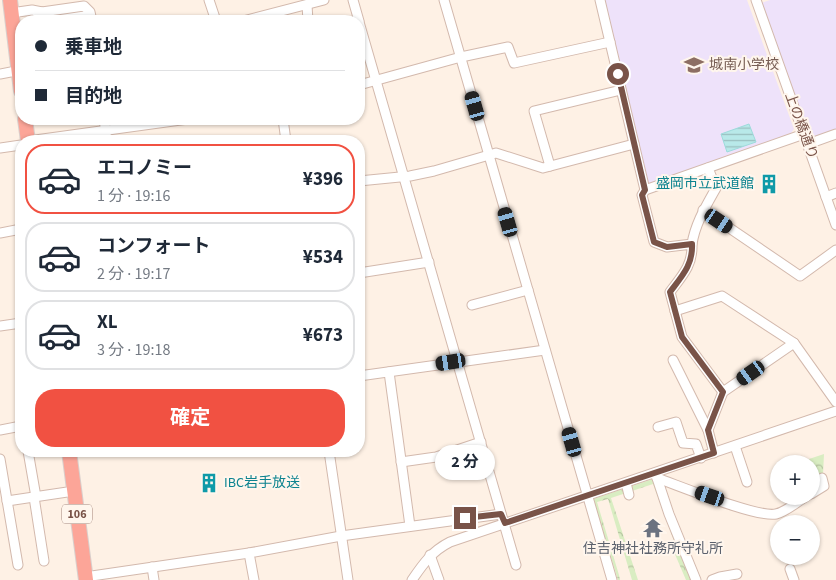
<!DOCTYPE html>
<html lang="ja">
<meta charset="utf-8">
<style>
:root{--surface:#fff;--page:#f6f6f7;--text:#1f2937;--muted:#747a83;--line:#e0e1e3;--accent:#f15142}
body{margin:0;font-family:"Source Sans 3","Noto Sans JP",sans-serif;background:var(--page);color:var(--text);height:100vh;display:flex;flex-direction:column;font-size:19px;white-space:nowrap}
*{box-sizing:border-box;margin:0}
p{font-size:16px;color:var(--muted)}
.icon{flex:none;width:28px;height:28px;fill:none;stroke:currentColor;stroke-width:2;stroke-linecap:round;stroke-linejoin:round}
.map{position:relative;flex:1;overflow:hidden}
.details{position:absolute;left:15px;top:135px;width:350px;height:322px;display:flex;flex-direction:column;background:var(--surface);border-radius:20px;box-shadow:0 1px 4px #0004}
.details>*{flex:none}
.banner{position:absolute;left:15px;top:15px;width:350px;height:110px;border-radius:20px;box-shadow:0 1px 4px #0004;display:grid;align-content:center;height:110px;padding:0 20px;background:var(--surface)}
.fabs{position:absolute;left:770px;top:455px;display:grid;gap:10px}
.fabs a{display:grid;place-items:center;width:50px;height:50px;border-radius:50%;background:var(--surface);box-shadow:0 1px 4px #0004;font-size:25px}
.end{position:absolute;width:22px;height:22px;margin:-11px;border:6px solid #795348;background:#fff;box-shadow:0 0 0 2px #fff}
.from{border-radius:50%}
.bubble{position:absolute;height:35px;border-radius:18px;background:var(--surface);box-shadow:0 1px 4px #0004;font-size:16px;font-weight:700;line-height:35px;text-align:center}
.car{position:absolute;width:15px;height:30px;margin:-15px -8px;border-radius:6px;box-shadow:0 0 4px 1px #0007;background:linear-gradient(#222 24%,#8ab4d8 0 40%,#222 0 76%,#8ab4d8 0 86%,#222 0)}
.banner b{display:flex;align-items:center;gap:18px;height:48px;font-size:19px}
.banner b+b{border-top:1px solid var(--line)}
.banner i{width:12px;height:12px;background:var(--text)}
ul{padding:9px 0 0;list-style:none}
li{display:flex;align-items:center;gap:15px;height:70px;margin:0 10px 8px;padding:0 10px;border:2px solid var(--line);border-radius:20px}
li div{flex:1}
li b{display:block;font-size:19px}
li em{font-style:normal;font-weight:700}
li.current{border-color:var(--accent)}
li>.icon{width:45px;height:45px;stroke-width:1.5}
.cta{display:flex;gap:10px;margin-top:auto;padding:10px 20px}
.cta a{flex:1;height:58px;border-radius:20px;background:var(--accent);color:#fff;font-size:20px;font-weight:700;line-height:58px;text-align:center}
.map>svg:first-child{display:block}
.education{fill:#eee2fa}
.forest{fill:url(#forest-crowns)}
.water{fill:url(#water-rules);stroke:#9ddbdc}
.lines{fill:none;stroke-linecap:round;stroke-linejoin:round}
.minor-casing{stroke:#d3b9ad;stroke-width:11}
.highway-casing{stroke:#d9cfcc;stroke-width:16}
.minor{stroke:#fff;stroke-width:9}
.highway{stroke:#fca598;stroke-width:14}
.route{stroke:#795348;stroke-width:6}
.labels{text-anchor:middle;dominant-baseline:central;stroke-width:4;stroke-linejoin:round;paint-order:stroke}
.shield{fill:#fff6ed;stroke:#a1847a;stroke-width:1}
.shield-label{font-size:12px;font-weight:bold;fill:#795348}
.education-label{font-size:14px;fill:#785e54;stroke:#fff6ed;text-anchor:start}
.street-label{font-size:14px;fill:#795348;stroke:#fff6ed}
.culture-label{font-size:14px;fill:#0d838f;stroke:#fff6ed;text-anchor:end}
.worship-label{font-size:14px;fill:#5b616d;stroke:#fff6ed}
</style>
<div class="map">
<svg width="836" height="580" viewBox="0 0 836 580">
<defs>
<pattern id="forest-crowns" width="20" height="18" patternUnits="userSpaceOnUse" patternTransform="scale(1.25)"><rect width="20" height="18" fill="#d9edc2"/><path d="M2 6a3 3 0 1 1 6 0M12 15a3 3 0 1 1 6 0" fill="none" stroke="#b5c3a0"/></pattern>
<pattern id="water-rules" width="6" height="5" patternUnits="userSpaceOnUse" patternTransform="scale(1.25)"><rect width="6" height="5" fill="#b8e9e9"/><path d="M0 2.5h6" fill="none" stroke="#9abfbf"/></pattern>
</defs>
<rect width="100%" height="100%" fill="#fef1e5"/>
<g class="education">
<path d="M602,0H747L794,129L791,133L653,185L646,183Z"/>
<path d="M770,0H836V130L813,138L810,137L761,3Z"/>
</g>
<g class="forest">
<path d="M824,454L823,475L817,478L809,459Z"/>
<path d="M653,479L694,580H686L674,552L677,549L653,484L611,498L638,580H632L608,499L597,502L619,575L620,580H618L593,499Z"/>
</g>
<path class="water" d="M749,124L756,142L727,152L721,134Z"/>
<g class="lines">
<defs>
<g id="minor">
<path d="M209,0L216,21"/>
<path d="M353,0L359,21"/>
<path d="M444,0L612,580"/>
<path d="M600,0L645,190L642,195L654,242L667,247L692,244C693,265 682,276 670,292L682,337L723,392"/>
<path d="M756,0L836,225"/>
<path d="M307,5L308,21"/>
<path d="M11,13L32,10L42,12L84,6L90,12L92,21"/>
<path d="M35,21L42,12L45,16"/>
<path d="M51,21L85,16L92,21"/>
<path d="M243,21L324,0"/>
<path d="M359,22L516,565"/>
<path d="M0,74L21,70"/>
<path d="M359,85L461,57L508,47L514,63L610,42"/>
<path d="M104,119L107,141"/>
<path d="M283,119L286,141"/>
<path d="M28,141L188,119"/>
<path d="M808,144L836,134"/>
<path d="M0,148L21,145"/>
<path d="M550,166L534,111L621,90"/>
<path d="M359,181L410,176L434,171L496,153L543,168L634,144"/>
<path d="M645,190L804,134"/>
<path d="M826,197L836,193"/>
<path d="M703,210L800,276L836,250"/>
<path d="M0,233L21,229"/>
<path d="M692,244C695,224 706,206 716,188L708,168"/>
<path d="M359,273L429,262"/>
<path d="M472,305L528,290"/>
<path d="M675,311L722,296L794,343L836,402"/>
<path d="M0,326L21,323"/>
<path d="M673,360L708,430"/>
<path d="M389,372L410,526"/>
<path d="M359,376L545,350"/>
<path d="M658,427L676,422L683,443L696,444L701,458"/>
<path d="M0,430L21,426"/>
<path d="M735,446L747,482"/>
<path d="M28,451L36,497"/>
<path d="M329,451L348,580"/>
<path d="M714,453L708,430L723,392L794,343"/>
<path d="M0,459L18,565"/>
<path d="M401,462L436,457L481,442"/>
<path d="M656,475L669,514L696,580"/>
<path d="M657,478C680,486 757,518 776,514C786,512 798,501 807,496"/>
<path d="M626,483L629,495"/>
<path d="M811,494L824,486L822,478"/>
<path d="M34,497L44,561"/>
<path d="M7,501L74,491"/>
<path d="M249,553L254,580"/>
<path d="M430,555L439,580"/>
<path d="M152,567L154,580"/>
<path d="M790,569L794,580"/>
<path d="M85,577L249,553L341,536L501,514"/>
<path d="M412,580C423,564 432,551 450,542L836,411"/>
<path d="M712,580L720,577L737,574"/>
</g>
<g id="highway">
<path d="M10,0L21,91"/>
<path d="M25,119L28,141"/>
<path d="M69,451L86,580"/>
</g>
</defs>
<use href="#minor" class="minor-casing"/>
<use href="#highway" class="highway-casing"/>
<use href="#minor" class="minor"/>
<use href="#highway" class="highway"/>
</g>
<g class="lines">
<path class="route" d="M465,518L501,514L505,523L714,453L708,430L723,392L682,337L670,292C682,276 693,265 692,244L667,247L654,242L642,195L645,190L618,74"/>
</g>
<defs>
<symbol id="school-bare" viewBox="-9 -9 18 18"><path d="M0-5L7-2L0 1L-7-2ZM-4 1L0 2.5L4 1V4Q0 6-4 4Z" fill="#8d6e63" stroke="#fff6ed" stroke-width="2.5" paint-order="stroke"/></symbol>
<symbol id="building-bare" viewBox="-9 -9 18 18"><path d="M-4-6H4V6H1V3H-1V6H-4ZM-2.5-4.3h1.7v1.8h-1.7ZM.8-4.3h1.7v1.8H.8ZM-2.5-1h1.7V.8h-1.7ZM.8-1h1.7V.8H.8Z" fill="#0f9aa8" stroke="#fff6ed" stroke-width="2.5" paint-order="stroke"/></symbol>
<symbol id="temple-bare" viewBox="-9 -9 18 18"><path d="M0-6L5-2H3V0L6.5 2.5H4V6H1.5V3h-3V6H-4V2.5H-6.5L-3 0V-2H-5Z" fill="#6b7280" stroke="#fff6ed" stroke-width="2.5" paint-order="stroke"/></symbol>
</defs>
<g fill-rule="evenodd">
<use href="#school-bare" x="680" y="51" width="28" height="28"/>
<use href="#building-bare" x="755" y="170" width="28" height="28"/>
<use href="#building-bare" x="195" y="469" width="28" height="28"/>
<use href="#temple-bare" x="639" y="514" width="28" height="28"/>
</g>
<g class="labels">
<rect class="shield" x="62" y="504.5" width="30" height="19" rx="4"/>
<g class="shield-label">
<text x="77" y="514">106</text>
</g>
<g class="education-label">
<text x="709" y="65">城南小学校</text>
</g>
<g class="street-label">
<text transform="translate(801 126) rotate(70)">上の橋通り</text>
</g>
<g class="culture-label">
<text x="754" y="184">盛岡市立武道館</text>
<text x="224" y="483" text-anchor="start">IBC岩手放送</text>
</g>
<g class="worship-label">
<text x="653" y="549">住吉神社社務所守礼所</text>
</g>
</g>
</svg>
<div class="fabs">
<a>+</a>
<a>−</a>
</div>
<i class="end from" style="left:618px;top:74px"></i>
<i class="end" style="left:465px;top:518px"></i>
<div class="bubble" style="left:435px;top:445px;width:60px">2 分</div>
<i class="car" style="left:475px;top:106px;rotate:344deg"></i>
<i class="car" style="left:719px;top:221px;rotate:124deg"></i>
<i class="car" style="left:508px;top:222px;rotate:344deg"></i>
<i class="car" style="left:451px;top:362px;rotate:261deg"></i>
<i class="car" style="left:751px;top:373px;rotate:235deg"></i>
<i class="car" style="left:572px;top:442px;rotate:344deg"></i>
<i class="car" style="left:710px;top:496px;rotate:289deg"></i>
<div class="banner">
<b><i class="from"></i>乗車地</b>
<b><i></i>目的地</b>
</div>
<section class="details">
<ul>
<li class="current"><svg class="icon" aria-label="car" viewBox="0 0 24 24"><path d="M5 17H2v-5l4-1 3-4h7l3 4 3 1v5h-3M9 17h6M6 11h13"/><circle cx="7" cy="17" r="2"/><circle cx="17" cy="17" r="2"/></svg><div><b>エコノミー</b><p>1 分 · 19:16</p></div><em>¥396</em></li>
<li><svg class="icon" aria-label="car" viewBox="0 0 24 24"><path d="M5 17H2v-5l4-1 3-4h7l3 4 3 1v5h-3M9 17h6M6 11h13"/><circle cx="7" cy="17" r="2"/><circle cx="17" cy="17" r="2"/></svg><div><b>コンフォート</b><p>2 分 · 19:17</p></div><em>¥534</em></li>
<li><svg class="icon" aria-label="car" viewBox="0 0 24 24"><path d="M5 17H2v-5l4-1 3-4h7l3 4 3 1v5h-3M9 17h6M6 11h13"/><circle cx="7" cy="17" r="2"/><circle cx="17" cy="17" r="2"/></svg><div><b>XL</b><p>3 分 · 19:18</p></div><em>¥673</em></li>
</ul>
<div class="cta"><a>確定</a></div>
</section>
</div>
